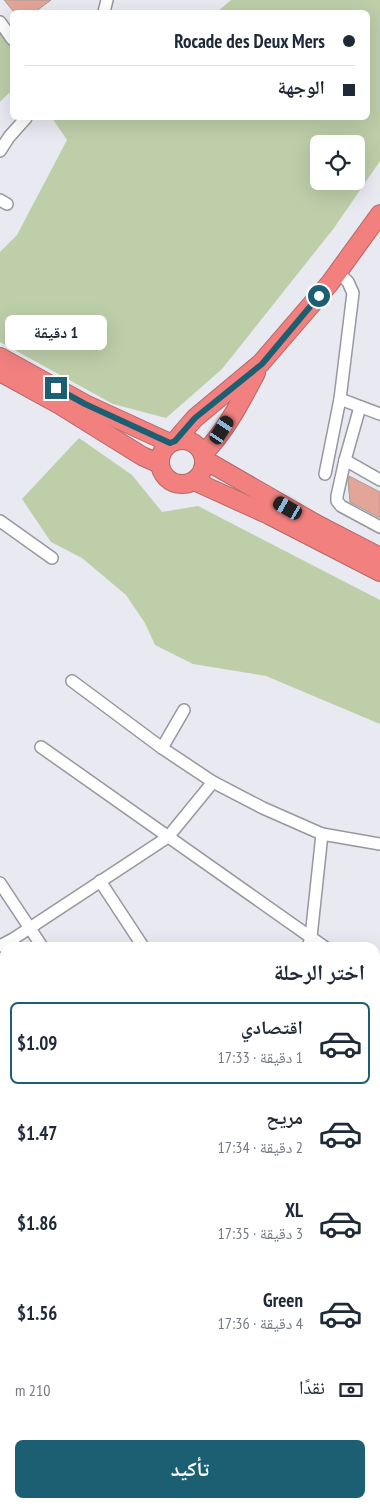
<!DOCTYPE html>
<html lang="ar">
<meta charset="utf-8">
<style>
:root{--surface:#fff;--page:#f2f2f3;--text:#1f2937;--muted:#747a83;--line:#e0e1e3;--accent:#1c5f73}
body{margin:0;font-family:"PT Sans Narrow","Noto Naskh Arabic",sans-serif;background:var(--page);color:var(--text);direction:rtl;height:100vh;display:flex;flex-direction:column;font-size:19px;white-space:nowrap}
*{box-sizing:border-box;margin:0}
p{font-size:16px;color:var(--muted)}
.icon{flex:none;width:28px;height:28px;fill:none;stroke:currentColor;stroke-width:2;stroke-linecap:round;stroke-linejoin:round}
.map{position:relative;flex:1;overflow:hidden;direction:ltr}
.drawer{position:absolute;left:0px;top:942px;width:380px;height:566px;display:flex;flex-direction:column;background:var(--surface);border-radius:15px 15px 0 0;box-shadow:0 5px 20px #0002;direction:rtl}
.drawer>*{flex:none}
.banner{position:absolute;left:10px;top:10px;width:360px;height:110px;border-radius:8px;box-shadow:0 5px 20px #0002;direction:rtl;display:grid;align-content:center;height:110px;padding:0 15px;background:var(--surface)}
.fabs{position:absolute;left:310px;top:135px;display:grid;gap:10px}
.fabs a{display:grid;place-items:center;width:55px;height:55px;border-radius:8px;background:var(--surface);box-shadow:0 5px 20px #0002;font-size:25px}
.end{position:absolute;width:22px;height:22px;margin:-11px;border:6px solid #1c5f73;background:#fff;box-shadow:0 0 0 2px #fff}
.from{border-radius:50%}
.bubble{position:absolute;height:35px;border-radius:8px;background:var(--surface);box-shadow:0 5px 20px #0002;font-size:16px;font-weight:700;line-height:35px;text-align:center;direction:rtl}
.car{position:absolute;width:15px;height:30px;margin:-15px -8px;border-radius:6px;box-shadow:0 0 4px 1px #0007;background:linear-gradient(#222 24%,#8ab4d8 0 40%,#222 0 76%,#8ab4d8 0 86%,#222 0)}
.banner b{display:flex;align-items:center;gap:18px;height:48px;font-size:19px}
.banner b+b{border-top:1px solid var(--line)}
.banner i{width:12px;height:12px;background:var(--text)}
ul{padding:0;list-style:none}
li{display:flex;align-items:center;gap:15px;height:82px;margin:0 10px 8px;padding:0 5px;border:2px solid transparent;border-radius:8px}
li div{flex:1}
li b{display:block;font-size:19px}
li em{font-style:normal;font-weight:700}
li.active{border-color:var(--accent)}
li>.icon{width:45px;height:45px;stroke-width:1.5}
h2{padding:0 15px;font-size:22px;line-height:60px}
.pay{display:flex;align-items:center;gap:12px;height:55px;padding:0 15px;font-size:19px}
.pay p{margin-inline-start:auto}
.action{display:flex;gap:10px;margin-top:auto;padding:10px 15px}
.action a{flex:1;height:58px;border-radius:8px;background:var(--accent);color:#fff;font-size:20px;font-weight:700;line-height:58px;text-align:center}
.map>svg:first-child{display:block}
.green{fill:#bdcea9;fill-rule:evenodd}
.building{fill:#e3a598;stroke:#a69d9a}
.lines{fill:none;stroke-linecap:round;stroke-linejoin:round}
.minor-casing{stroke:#97979f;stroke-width:14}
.highway-casing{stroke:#b16868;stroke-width:20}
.minor{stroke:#fff;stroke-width:11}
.highway{stroke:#f1807f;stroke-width:18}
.route{stroke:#1c5f73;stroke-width:6}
</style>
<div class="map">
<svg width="380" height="1508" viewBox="0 0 380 1508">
<rect width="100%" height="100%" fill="#e8e9f1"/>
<g class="green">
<path d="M231,0H380V161L334,228L222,369L166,418L113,404L0,342V252L17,235L67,140L52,118H368V12H217ZM319,144H356V181H319Z"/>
<path d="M0,31L12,48V90L0,102Z"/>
<path d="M79,438L132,475L162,512L198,506L380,600V724L266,676L193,664L155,645L145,623L126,595L82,558L51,542L22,499Z"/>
</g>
<g class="building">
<path d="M4,0H51L35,12H14Z"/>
<path d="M349,476L380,492V518L350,502L348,481Z"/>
</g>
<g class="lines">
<defs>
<g id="minor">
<path d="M104,12L107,0"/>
<path d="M0,22L12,39"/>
<path d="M0,151L9,137L26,118"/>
<path d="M0,200L7,204"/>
<path d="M340,399L380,414"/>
<path d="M360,407L345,460L380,480"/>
<path d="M345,460L337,496V501L341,506L380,527"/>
<path d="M325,474L340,399L353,293L348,282L338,272"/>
<path d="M0,521L52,558"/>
<path d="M72,681L162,748L213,782L263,808L322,834L380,844"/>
<path d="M41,747L326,948"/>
<path d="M162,748L184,710"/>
<path d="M100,881L144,948"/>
<path d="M0,883L43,948"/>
<path d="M0,946L13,939L168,837L213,782"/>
<path d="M308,948L311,937L322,834"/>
<path d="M375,982L380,985"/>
<path d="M0,1039L5,1047"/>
<path d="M0,1071L5,1068"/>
<path d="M375,1142L380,1149"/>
<path d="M0,1148L5,1152"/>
<path d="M375,1217L380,1166"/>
<path d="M375,1296H380"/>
<path d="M0,1314L5,1315"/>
<path d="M0,1363L5,1364"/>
<path d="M0,1434L5,1435"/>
<path d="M0,1505L11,1508"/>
<path d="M180,1508L181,1504"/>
<path d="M351,1508V1504"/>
</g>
<g id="highway">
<path d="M0,357L85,404L170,443"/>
<path d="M0,372L60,405L142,456L160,464"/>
<circle cx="182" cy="462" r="22"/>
<path d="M175,441L195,418L261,363L330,283L380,214"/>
<path d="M204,453C226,431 241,401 256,373"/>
<path d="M205,460L318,525L380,557"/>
<path d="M194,481L269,515L380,572"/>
</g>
</defs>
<use href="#minor" class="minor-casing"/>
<use href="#highway" class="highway-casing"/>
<use href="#minor" class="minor"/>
<use href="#highway" class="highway"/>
</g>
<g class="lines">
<path class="route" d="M56,388L85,404L170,443L175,441L195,418L262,364L319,296"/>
</g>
</svg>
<div class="fabs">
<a><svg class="icon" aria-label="locate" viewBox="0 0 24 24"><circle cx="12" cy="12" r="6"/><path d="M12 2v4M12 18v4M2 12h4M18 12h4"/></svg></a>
</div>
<i class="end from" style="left:319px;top:296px"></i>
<i class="end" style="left:56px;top:388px"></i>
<div class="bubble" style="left:5px;top:315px;width:102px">1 دقيقة</div>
<i class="car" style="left:222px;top:430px;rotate:33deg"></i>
<i class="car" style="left:288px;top:508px;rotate:300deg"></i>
<div class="banner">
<b><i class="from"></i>Rocade des Deux Mers</b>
<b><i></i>الوجهة</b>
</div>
<section class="drawer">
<h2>اختر الرحلة</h2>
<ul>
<li class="active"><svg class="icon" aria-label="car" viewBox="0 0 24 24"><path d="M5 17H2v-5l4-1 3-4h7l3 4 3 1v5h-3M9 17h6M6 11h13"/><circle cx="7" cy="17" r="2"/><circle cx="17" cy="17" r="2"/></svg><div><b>اقتصادي</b><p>1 دقيقة · 17:33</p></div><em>$1.09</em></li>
<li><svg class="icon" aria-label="car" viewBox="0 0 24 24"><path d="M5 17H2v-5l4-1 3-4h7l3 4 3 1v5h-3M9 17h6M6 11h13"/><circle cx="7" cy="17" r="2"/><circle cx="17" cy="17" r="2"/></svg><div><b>مريح</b><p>2 دقيقة · 17:34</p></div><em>$1.47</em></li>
<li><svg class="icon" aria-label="car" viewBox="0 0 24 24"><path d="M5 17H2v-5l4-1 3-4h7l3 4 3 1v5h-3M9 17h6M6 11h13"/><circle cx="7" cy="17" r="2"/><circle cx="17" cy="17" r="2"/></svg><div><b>XL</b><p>3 دقيقة · 17:35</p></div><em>$1.86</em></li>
<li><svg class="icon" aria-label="car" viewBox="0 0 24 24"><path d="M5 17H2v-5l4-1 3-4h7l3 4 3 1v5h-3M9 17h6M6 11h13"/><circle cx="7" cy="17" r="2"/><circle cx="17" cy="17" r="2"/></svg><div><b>Green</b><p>4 دقيقة · 17:36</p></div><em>$1.56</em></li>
</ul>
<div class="pay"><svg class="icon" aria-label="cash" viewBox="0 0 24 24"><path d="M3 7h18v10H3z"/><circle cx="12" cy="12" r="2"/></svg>نقدًا<p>210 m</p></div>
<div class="action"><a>تأكيد</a></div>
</section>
</div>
